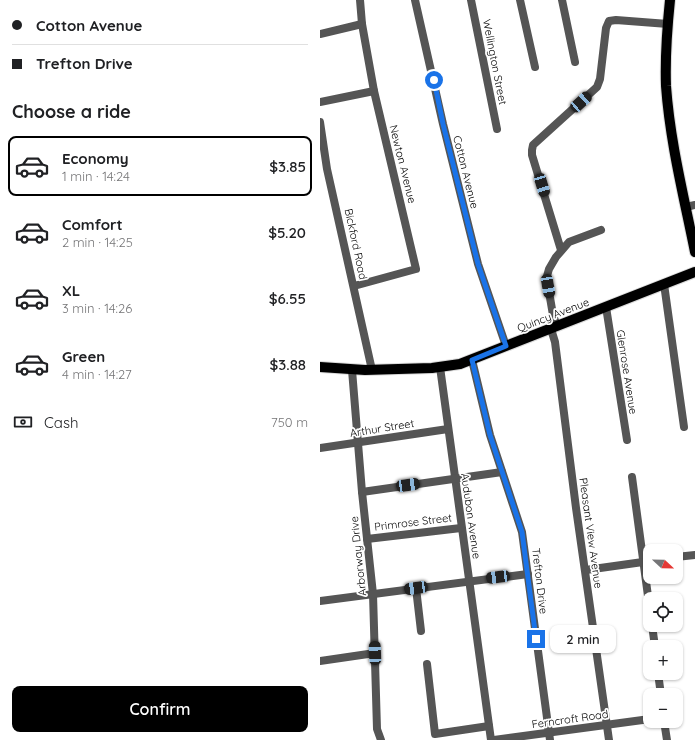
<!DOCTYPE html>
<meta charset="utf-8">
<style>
:root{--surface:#fff;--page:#f2f2f2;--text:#202124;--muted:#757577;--line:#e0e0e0;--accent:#000}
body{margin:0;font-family:Quicksand,sans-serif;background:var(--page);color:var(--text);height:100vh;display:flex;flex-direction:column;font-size:15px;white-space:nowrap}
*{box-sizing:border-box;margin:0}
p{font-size:13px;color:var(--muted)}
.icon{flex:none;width:22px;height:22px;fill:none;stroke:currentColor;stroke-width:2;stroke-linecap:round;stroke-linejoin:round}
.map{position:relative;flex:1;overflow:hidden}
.details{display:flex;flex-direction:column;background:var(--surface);width:320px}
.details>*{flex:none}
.guide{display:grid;align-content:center;height:88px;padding:0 12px;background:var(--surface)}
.needle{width:26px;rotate:112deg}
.buttons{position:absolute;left:323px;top:544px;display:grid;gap:8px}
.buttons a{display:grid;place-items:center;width:40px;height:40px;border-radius:8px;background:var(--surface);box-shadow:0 1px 3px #0004;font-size:20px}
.end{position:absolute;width:18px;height:18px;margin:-9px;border:5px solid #1a73e8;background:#fff;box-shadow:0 0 0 2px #fff}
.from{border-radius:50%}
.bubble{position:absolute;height:28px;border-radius:8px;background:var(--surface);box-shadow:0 1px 3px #0004;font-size:13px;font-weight:600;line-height:28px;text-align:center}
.car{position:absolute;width:12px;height:24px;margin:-12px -6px;border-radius:5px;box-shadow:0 0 3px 1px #0007;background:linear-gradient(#222 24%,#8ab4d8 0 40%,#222 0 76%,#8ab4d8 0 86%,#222 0)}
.guide b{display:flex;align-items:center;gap:14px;height:38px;font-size:15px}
.guide b+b{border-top:1px solid var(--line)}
.guide i{width:10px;height:10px;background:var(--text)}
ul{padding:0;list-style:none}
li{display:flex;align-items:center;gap:12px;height:60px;margin:0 8px 6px;padding:0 4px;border:2px solid transparent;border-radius:8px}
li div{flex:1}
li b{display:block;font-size:15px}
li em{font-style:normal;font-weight:600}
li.on{border-color:var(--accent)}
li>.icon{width:36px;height:36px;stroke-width:1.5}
h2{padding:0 12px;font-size:18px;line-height:48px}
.pay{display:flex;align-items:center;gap:10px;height:44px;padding:0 12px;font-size:15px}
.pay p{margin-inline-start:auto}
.button{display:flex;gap:8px;margin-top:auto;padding:8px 12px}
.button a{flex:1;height:46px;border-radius:8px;background:var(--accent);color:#fff;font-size:16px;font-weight:600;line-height:46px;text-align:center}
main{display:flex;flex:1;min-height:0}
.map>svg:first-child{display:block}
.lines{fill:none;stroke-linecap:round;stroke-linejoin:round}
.major-casing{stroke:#dbdbdb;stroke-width:12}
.minor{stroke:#555;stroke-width:8}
.major{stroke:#000;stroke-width:10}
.route{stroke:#1a73e8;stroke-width:5}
.labels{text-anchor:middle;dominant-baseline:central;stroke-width:3.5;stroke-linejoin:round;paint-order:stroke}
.street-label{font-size:11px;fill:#000;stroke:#fff}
</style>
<main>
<section class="details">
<div class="guide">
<b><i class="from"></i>Cotton Avenue</b>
<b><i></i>Trefton Drive</b>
</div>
<h2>Choose a ride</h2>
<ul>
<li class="on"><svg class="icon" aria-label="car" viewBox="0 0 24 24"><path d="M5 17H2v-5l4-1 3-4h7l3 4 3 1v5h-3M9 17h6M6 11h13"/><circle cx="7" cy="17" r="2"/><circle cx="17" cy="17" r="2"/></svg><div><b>Economy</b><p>1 min · 14:24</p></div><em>$3.85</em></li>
<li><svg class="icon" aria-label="car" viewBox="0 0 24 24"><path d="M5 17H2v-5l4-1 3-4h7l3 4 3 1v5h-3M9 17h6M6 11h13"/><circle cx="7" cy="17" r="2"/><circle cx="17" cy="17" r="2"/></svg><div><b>Comfort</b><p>2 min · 14:25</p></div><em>$5.20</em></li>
<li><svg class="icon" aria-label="car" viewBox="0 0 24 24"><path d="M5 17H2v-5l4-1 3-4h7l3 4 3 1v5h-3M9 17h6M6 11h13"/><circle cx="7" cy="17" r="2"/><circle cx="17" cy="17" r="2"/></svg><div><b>XL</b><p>3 min · 14:26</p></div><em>$6.55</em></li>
<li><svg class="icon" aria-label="car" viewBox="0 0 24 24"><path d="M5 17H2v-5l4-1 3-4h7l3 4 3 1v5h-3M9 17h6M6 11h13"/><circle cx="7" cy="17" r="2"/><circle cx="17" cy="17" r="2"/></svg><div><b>Green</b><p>4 min · 14:27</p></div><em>$3.88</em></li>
</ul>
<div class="pay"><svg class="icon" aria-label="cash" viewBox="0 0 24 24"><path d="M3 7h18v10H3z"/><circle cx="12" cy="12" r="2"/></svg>Cash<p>750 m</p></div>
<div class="button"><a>Confirm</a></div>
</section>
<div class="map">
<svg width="375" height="740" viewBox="0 0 375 740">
<rect width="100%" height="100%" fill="#fff"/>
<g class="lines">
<defs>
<g id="major">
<path d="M350,0C347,29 345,57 346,86C350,142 364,197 375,252"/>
<path d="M0,367L45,370L112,368L140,364L375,272"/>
</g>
</defs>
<use href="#major" class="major-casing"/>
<g class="minor">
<path d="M95,0L123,124L158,264L186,346"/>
<path d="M151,0L177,129"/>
<path d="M200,0L215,67"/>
<path d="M242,0L255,62"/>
<path d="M0,34L42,24"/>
<path d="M0,102L54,91"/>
<path d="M0,122L7,169L52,370"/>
<path d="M366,207L375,205"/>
<path d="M241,250L212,155V150L213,145L277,87L280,79L286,28L289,21L296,20L348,24"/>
<path d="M344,284L364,427"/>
<path d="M34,286L96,269L54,91L42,24L40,0"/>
<path d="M286,307L307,440"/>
<path d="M237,326L233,315L228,286L227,276L229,269L236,257L249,242L281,230"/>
<path d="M231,329L235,342L256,508L289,740"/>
<path d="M152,360L170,435L202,532L230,740"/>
<path d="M120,367L171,740"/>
<path d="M32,370L42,492L53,594L57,729L61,740"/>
<path d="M0,448L128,429"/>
<path d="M312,477L330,611"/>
<path d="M42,492L182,472"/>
<path d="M47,539L141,528"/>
<path d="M356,557L375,555"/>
<path d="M266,570L330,561"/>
<path d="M96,588L101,631"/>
<path d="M0,601L208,574"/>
<path d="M332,625L335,647"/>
<path d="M0,661L55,653"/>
<path d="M107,664L115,734L169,726"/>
<path d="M338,673L341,695"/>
<path d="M344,721L347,740"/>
<path d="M174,740L330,719"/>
</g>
<use href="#major" class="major"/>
</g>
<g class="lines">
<path class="route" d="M114,80L123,124L158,264L186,346L152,360L170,435L202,532L216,639"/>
</g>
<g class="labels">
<g class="street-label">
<text transform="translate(175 62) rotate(79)">Wellington Street</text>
<text transform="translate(83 164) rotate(76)">Newton Avenue</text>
<text transform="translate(146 172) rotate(76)">Cotton Avenue</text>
<text transform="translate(36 244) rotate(78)">Bickford Road</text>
<text transform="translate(233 315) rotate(-21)">Quincy Avenue</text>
<text transform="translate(307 372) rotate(81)">Glenrose Avenue</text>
<text transform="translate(62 428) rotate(-9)">Arthur Street</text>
<text transform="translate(151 516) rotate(82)">Audubon Avenue</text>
<text transform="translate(93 522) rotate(-7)">Primrose Street</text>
<text transform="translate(271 533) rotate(82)">Pleasant View Avenue</text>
<text transform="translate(38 556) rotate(-96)">Arborway Drive</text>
<text transform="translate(220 581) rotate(83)">Trefton Drive</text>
<text transform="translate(250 719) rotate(-8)">Ferncroft Road</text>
</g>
</g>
</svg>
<div class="buttons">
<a><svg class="needle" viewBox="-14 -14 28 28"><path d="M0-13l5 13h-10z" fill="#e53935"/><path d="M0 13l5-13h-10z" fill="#757577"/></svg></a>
<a><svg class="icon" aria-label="locate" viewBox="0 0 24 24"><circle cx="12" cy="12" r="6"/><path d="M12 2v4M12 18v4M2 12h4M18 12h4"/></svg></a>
<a>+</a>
<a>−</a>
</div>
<i class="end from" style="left:114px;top:80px"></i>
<i class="end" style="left:216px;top:639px"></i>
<div class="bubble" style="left:230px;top:625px;width:66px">2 min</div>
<i class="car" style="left:261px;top:102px;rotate:48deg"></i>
<i class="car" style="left:222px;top:185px;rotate:163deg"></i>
<i class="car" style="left:228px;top:286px;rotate:170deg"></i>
<i class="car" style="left:88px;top:485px;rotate:82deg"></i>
<i class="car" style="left:178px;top:577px;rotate:263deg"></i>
<i class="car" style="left:96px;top:588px;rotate:262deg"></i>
<i class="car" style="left:55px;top:653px;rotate:358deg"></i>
</div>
</main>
